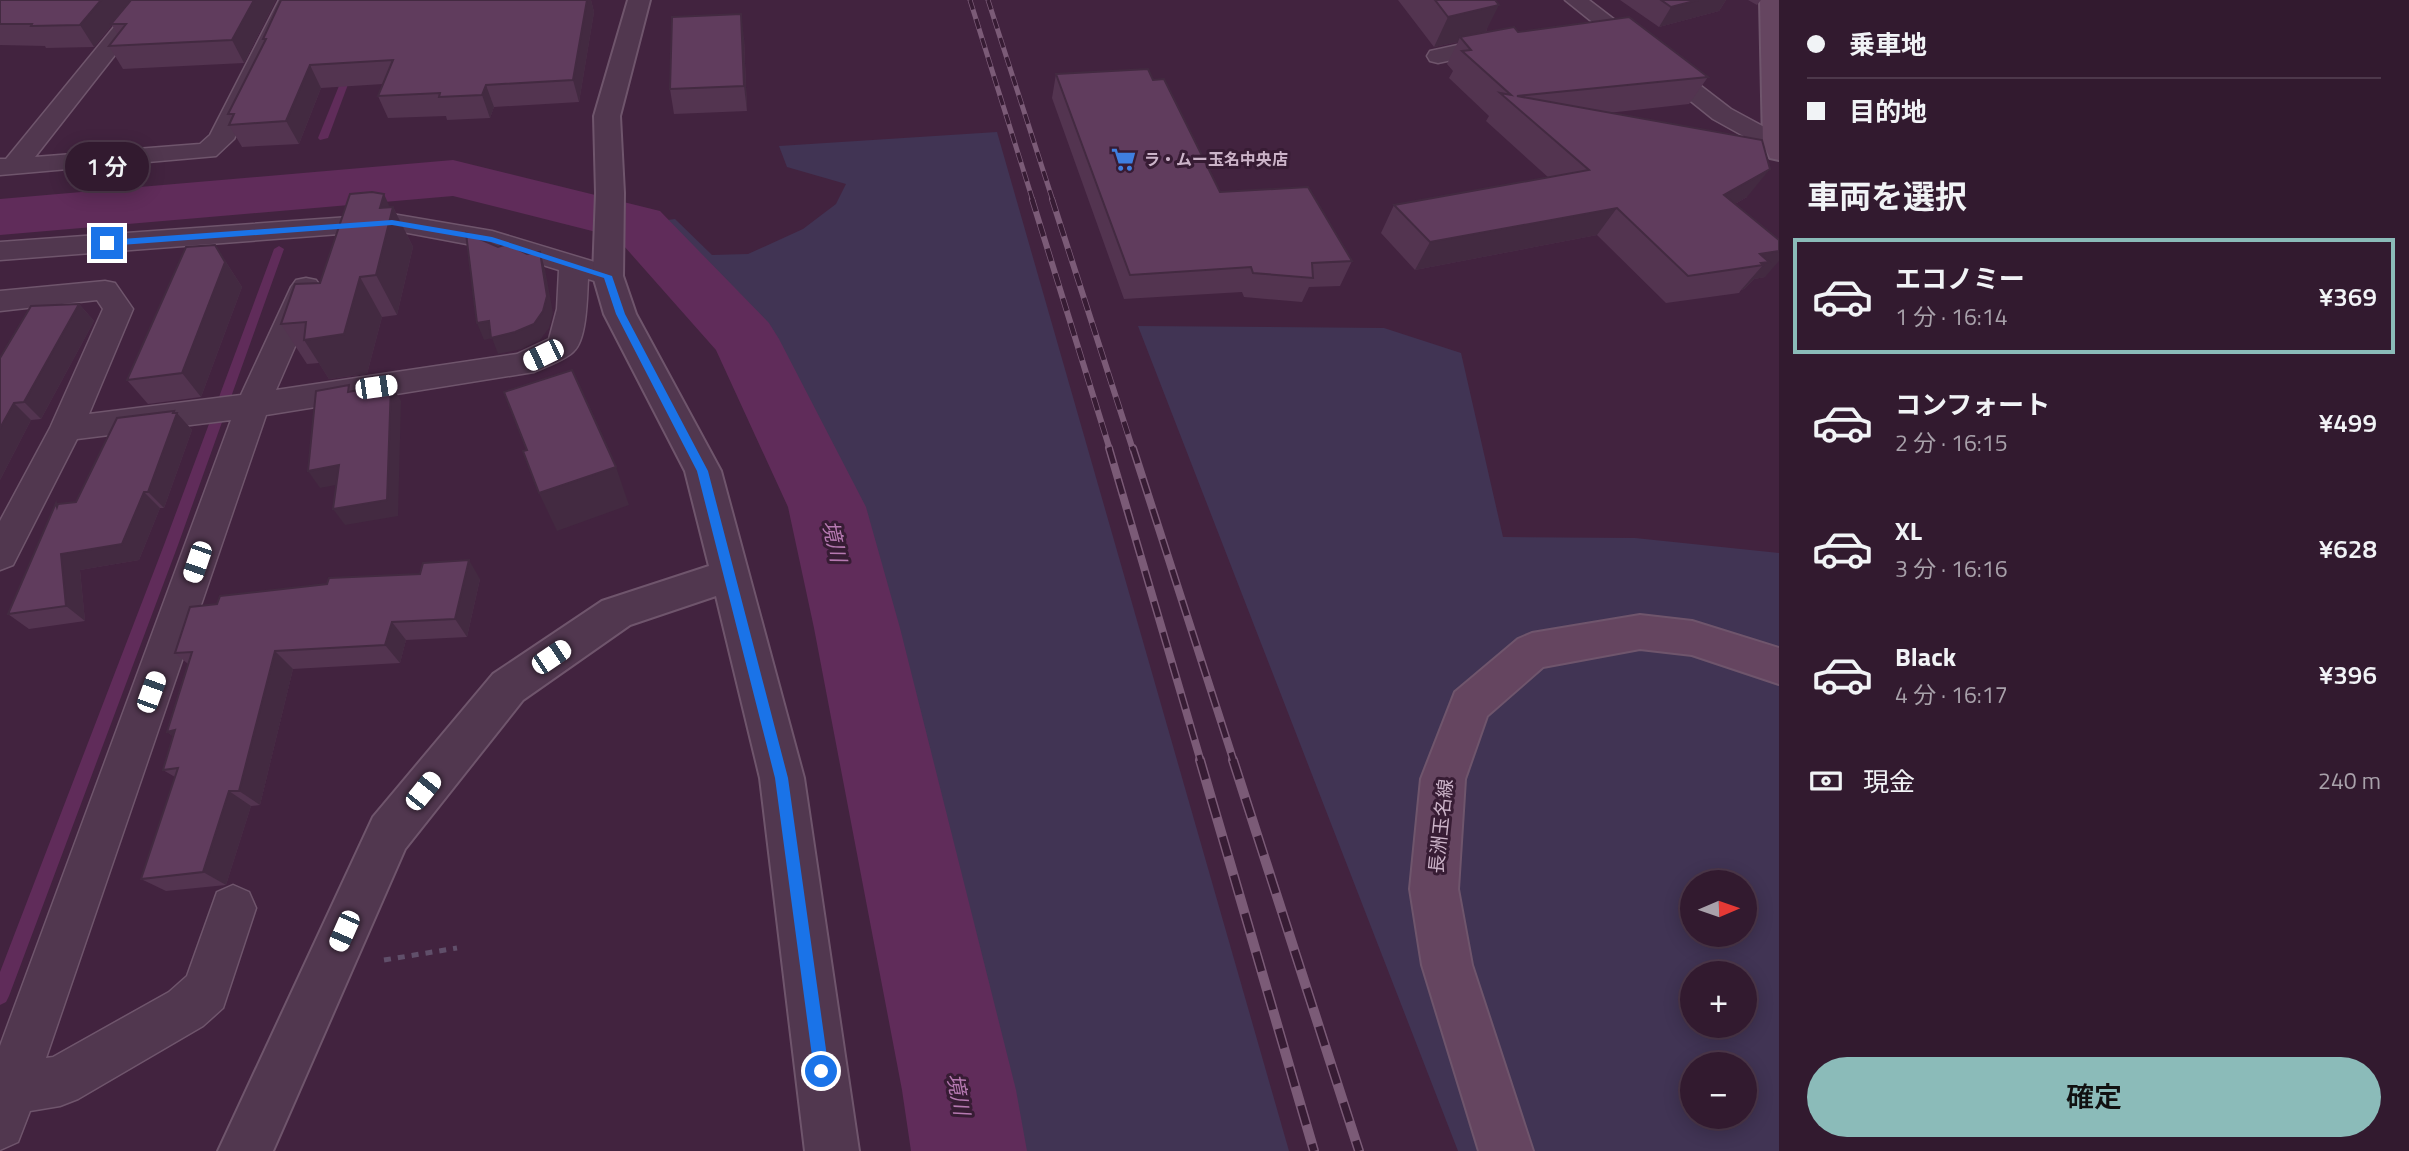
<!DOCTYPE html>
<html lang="ja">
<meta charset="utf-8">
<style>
:root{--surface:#321a2f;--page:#3d273b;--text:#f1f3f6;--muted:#a8a1aa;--line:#4d384b;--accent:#8bbbb9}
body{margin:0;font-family:"Titillium Web","Noto Sans JP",sans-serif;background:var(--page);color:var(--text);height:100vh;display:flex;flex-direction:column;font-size:26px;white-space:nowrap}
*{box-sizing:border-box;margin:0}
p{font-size:23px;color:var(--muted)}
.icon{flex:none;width:38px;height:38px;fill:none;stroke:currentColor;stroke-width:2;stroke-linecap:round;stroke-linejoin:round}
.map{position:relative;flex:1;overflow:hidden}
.details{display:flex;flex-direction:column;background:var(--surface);width:630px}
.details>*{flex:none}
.guide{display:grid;align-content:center;height:154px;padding:0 28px;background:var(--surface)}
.needle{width:46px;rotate:88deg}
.tools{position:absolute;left:1680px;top:870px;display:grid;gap:14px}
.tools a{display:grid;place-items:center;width:77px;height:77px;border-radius:50%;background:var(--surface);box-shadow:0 4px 18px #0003,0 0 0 2px var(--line);font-size:35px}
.end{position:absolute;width:32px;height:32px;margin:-16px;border:9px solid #1a73e8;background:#fff;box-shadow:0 0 0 4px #fff}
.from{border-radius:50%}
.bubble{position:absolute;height:49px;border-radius:24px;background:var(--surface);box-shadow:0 4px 18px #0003,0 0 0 2px var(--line);font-size:23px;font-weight:600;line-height:49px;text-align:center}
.car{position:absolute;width:21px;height:42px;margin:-21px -10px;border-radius:9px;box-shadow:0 0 5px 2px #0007;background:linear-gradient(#fff 24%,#345 0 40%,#fff 0 76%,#345 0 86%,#fff 0)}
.guide b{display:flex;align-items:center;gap:24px;height:66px;font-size:26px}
.guide b+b{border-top:2px solid var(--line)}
.guide i{width:18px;height:18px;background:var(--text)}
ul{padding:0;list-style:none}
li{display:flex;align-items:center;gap:21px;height:116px;margin:0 14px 10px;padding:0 14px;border:4px solid transparent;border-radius:0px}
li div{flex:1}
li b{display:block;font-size:26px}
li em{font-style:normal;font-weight:600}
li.selected{border-color:var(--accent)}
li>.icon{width:63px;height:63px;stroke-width:1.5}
h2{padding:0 28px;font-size:32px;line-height:84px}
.pay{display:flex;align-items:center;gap:18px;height:77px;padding:0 28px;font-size:26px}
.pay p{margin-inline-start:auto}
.action{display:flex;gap:14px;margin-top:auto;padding:14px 28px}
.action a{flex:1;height:80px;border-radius:42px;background:var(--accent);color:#111;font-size:28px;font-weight:600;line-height:80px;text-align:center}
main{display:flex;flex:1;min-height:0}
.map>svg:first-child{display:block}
.green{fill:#413454;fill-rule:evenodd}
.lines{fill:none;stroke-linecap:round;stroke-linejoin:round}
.stream{fill:#602c5a;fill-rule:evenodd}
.river{fill:#602c5a;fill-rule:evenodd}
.minor-casing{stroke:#6f556c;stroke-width:3}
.tertiary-casing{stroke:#6f556c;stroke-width:4}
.secondary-casing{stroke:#6f556c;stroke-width:4}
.path{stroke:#604f6a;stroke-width:5;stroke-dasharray:7 7;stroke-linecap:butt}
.minor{fill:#51374f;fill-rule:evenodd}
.tertiary{fill:#51374f;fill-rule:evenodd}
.secondary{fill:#654560;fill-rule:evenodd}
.rail-far3-casing{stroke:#7b5b77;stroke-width:5}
.rail-far2-casing{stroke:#7b5b77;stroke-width:6}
.rail-far1-casing{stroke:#7b5b77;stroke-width:8}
.rail-casing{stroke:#7b5b77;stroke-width:10}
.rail-far3{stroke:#371c34;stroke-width:3.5;stroke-dasharray:10;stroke-linecap:butt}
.rail-far2{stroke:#371c34;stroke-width:4.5;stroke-dasharray:13;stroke-linecap:butt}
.rail-far1{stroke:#371c34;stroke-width:5;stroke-dasharray:16;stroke-linecap:butt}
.rail{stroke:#371c34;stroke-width:7;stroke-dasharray:20;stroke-linecap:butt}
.wall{fill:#533450}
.shaded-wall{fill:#432a41}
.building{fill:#603c5d;stroke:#432a41;stroke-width:2}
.route{fill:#1a73e8}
.labels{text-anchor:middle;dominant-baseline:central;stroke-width:6;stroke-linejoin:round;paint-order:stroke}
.far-poi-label{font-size:16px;font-weight:bold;fill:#ccb4c9;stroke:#371c34;text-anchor:start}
.street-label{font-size:19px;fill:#ccb4c9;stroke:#371c34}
.water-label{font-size:21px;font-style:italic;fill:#b679b1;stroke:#371c34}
</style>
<main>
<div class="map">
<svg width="1779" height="1151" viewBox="0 0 1779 1151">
<rect width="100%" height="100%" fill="#42233f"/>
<g class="green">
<path d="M997,132L1289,1151H969L959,1090L857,628L827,507L745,339L638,224L675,219L712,255L748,254L803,229L836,204L846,184L787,167L779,146Z"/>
<path d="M1138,326L1384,328L1461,353L1503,537L1635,538L1779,553V1151H1458ZM1692,882H1745V934H1692ZM1692,973H1745V1026H1692ZM1692,1064H1745V1116H1692Z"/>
</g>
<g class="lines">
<g class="stream">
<path d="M349,68L353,71L328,138L320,140L318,138L345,71Z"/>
<path d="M279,246L284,249L178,545L9,996L6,1002L0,1005V972L164,545L274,249Z"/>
</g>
<path class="river" d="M453,160L660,211L769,323L779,339L866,507L900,628L1016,1090L1027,1151H911L902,1090L814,628L788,507L716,350L616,237L453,196L0,235V199Z"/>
<defs>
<g id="minor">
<path d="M136,0H158L35,157L200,144L210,135L279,0H301L234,139L216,156L0,175V159H6Z"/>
<path d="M1565,0H1589L1731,109L1779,135V151L1767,149L1713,119Z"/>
<path d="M1499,36L1507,38L1510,43L1507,48L1438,63L1430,61L1427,56L1430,51Z"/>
<path d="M392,214L492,231L618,269L622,276L618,283L608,285L588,279C587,296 587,339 574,351C566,360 546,366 534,372L266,415L46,1058L53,1057L169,992L187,976L217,892L233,885L249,892L256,908L223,1008L203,1026L78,1099L60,1106L30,1111L18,1142L0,1150V1046L231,420L77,439L13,565L0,570V521L50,428L103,309L97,300L0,311V291L105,281L115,283L133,309L89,414L241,395L291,287L296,280L306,278L316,280L321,287L276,390L517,354L549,339L557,309L559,270L488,248L392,230L0,260V242Z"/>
</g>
<path id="tertiary" d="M628,0H650L620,116L624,193L623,276L636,314L721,471L804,778L859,1151H805L760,778L716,596L630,625L523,700L405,849L273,1151H218L373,817L493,674L602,601L709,566L685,471L604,314L593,276L596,193L594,116Z"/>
<g id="secondary">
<path d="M1760,0H1779V160L1770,158L1763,144Z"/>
<path d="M1640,615L1692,621L1779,648V684L1692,655L1640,649L1543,667L1487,716L1465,779L1458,889L1472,965L1533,1151H1479L1422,965L1410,889L1421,779L1455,692L1518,639L1532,633Z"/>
</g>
</defs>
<use href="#minor" class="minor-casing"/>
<use href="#tertiary" class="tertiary-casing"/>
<use href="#secondary" class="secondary-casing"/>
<path class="path" d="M384,960L457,948"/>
<use href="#minor" class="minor"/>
<use href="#tertiary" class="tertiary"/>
<use href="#secondary" class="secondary"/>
<defs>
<g id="rail-far3">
<path d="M970,0L1033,201"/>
<path d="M988,0L1053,201"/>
</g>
<g id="rail-far2">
<path d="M1032,199L1110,450"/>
<path d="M1052,199L1133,450"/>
</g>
<g id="rail-far1">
<path d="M1109,448L1201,762"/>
<path d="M1133,448L1234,762"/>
</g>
<g id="rail">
<path d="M1200,760L1314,1151"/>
<path d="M1233,760L1359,1151"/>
</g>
</defs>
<use href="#rail-far3" class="rail-far3-casing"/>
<use href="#rail-far2" class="rail-far2-casing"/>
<use href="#rail-far1" class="rail-far1-casing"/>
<use href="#rail" class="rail-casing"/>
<use href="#rail-far3" class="rail-far3"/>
<use href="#rail-far2" class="rail-far2"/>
<use href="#rail-far1" class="rail-far1"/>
<use href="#rail" class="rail"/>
</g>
<g class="wall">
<path d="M0,0H276L244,63L123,69L109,46L118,35L112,25L94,47L46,48L45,46L0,45Z"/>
<path d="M281,0H591L594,12L579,102L494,107L490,118L447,120L446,116L388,118L378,96L383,84L321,88L299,144L242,147L229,125L231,119L228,114L265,43L263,39Z"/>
<path d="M1398,0H1495L1486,32H1518L1708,77L1689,104L1608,113L1747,197L1735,204L1779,240L1765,277L1754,279L1744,289L1741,290L1739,293L1666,303L1597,235L1415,270L1381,233L1394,205L1549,178L1486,121L1489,116L1449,78L1453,71L1447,64L1458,42L1434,47Z"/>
<path d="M1620,0H1726L1719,11L1659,27Z"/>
<path d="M1748,0H1761L1757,5Z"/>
<path d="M744,38L747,111L674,114L670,89Z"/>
<path d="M1056,74L1153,80L1220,192L1352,261L1340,286L1309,287L1302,302L1244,297L1242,292L1124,299L1052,98Z"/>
<path d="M390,207H393L413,247L397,315L382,317L367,374L329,379L319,363L307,364L281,324L320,283Z"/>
<path d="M215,245L242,287L201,397L148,404L127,380Z"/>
<path d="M79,304L94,321L41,419L31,420L0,480V358Z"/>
<path d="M174,411L177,413L192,430L164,508H160L139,560L80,570L85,621L29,629L8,614L58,505L76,502Z"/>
<path d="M480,579L467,637L406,640L400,663L293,669L260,805L251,806L226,885L166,891L141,879L175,777L163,770L173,736L167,732L188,664L175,653Z"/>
</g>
<g class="shaded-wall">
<path d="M101,0H133L111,24L112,25L94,47L80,25Z"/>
<path d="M254,0H276L244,63L232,40Z"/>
<path d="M587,0H591L594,12L579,102L573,80Z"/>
<path d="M1698,0H1726L1719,11L1659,27L1671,7Z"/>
<path d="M1499,5L1484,35L1460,37L1458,42L1434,47L1448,17Z"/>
<path d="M741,14L744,38L747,111L744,86Z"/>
<path d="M310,65L321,88L299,144L286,121Z"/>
<path d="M486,85L494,107L490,118L482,95Z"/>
<path d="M1770,169L1747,197L1702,223L1724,195Z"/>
<path d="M384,194L392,212L393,207L413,247L397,315L376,275L380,208Z"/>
<path d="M1617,208L1597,235L1415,270L1430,242Z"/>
<path d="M215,245L242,287L201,397L182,373Z"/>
<path d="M1779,251V261L1765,277L1754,279L1744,289L1741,290L1763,265L1749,267L1760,254Z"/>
<path d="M540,252L545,269L553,313L549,328L540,340L522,349L498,354L492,338L484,340L477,323Z"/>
<path d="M360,277L382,317L367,374L329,379L304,340Z"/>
<path d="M79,304L94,321L41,419L24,402Z"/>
<path d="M391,384L401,401L398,516L345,525L333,509Z"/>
<path d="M14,403L31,420L0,480V428Z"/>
<path d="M174,411L177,414V413L192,430L164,508L148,492Z"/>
<path d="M339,465L351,482L320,488L308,471Z"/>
<path d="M616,467L629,505L557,531L539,493Z"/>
<path d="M144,492L160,508L139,560L80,570L85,621L66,606L61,554Z"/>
<path d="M469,560L480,579L467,637L455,619Z"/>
<path d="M392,622L406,640L400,663L385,645Z"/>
<path d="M275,651L293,669L260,805L239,791Z"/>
<path d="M175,730L189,748L167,732Z"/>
<path d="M229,791L251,806L226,885L203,872Z"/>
</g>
<g class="building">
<path d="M0,0H101L80,25L31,26L32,24H0Z"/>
<path d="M131,0H254L232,40L109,46L126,24H111Z"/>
<path d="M281,0H587L573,80L486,85L482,95L439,97L440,93L378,96L393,60L310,65L286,121L229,125L234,114H228L266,39H263Z"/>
<path d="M1435,0H1495L1499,5L1448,17Z"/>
<path d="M1661,0H1698L1671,7Z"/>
<path d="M741,14L744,86L670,89L672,17Z"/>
<path d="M1629,17L1708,77L1517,96L1762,140L1770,169L1724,195L1779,240V251L1760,254L1769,262L1761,263L1763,265L1688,276L1617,208L1430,242L1394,205L1589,170L1500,93L1511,95L1462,51L1471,50L1460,37L1514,27L1518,32Z"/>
<path d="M1148,69L1153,80L1164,79L1220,192L1308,187L1352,261L1312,263L1313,278L1253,273L1251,267L1130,275L1056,74Z"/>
<path d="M372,192L384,194L380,208L393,207L376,275L360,277L344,334L304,340L306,322L281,324L295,284L320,283L350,194Z"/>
<path d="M466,233L498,247L507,244L527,254L540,252L547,296L543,311L534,324L515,332L491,338L489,321L477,323Z"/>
<path d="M215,245L225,262L182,373L127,380L186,247Z"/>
<path d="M79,304L24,402L14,403L0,428V358L31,306Z"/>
<path d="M572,370L616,467L539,493L523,451L527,450L504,392Z"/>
<path d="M391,384L387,500L333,509L339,465L308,471L316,391L349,385L348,392Z"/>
<path d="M174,411L173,413H177L148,492H144L122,544L61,554L66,606L8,614L56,503L57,507L58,504L76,502L117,418Z"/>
<path d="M469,560L455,619L392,622L385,645L275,651L239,791H229L203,872L141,879L178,768L163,770L175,730L167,732L192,652L175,653L190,607L217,604L220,596L327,584L329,578L420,574L423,563Z"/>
</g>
<path class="route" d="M392,220L492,237L612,276L625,314L708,471L788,778L829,1071L827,1077L821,1079L816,1077L814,1071L775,778L697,471L616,314L604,278L491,242L392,225L107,246L103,243L107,240Z"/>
<defs>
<symbol id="supermarket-bare" viewBox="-9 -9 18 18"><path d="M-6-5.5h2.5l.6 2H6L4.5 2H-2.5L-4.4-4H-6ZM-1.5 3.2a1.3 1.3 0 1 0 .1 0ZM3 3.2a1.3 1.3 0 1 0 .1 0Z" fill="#3f7fe0" stroke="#371c34" stroke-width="2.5" paint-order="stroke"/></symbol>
</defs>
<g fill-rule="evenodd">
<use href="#supermarket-bare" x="1106" y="142" width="35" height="35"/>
</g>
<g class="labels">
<g class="far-poi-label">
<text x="1144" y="159">ラ・ムー玉名中央店</text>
</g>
<g class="street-label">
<text transform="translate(1440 826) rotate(-84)">長洲玉名線</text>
</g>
<g class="water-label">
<text transform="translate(835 541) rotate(77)">境川</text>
<text transform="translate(959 1094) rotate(79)">境川</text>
</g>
</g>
</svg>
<div class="tools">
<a><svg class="needle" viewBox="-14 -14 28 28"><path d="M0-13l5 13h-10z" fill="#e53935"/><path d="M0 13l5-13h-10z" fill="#a8a1aa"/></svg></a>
<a>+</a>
<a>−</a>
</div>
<i class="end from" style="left:821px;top:1071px"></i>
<i class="end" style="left:107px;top:243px"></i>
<div class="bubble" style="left:65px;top:142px;width:84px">1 分</div>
<i class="car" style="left:543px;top:355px;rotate:244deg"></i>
<i class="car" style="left:376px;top:387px;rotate:82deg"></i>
<i class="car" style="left:197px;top:562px;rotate:199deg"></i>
<i class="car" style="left:551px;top:657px;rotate:56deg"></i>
<i class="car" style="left:151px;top:692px;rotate:20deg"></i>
<i class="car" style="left:423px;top:791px;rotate:39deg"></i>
<i class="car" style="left:344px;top:931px;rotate:204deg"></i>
</div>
<section class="details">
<div class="guide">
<b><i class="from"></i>乗車地</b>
<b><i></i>目的地</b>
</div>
<h2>車両を選択</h2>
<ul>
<li class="selected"><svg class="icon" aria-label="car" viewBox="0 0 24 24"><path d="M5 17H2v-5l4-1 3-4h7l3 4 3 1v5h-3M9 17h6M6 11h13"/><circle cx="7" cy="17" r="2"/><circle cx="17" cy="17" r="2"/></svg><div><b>エコノミー</b><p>1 分 · 16:14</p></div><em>¥369</em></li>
<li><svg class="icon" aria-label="car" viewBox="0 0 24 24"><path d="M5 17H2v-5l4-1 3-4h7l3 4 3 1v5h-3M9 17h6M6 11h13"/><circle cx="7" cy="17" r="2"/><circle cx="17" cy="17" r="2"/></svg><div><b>コンフォート</b><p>2 分 · 16:15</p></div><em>¥499</em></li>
<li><svg class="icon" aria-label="car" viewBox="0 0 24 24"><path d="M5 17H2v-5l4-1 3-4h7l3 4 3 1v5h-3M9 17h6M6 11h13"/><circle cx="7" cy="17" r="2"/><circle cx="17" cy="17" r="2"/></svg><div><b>XL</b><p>3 分 · 16:16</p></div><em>¥628</em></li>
<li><svg class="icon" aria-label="car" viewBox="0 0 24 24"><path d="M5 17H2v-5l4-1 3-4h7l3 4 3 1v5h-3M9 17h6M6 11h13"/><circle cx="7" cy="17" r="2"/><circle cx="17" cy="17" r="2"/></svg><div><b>Black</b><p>4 分 · 16:17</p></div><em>¥396</em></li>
</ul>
<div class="pay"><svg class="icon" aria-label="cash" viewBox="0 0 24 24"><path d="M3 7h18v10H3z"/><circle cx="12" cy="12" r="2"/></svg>現金<p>240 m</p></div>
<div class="action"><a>確定</a></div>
</section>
</main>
